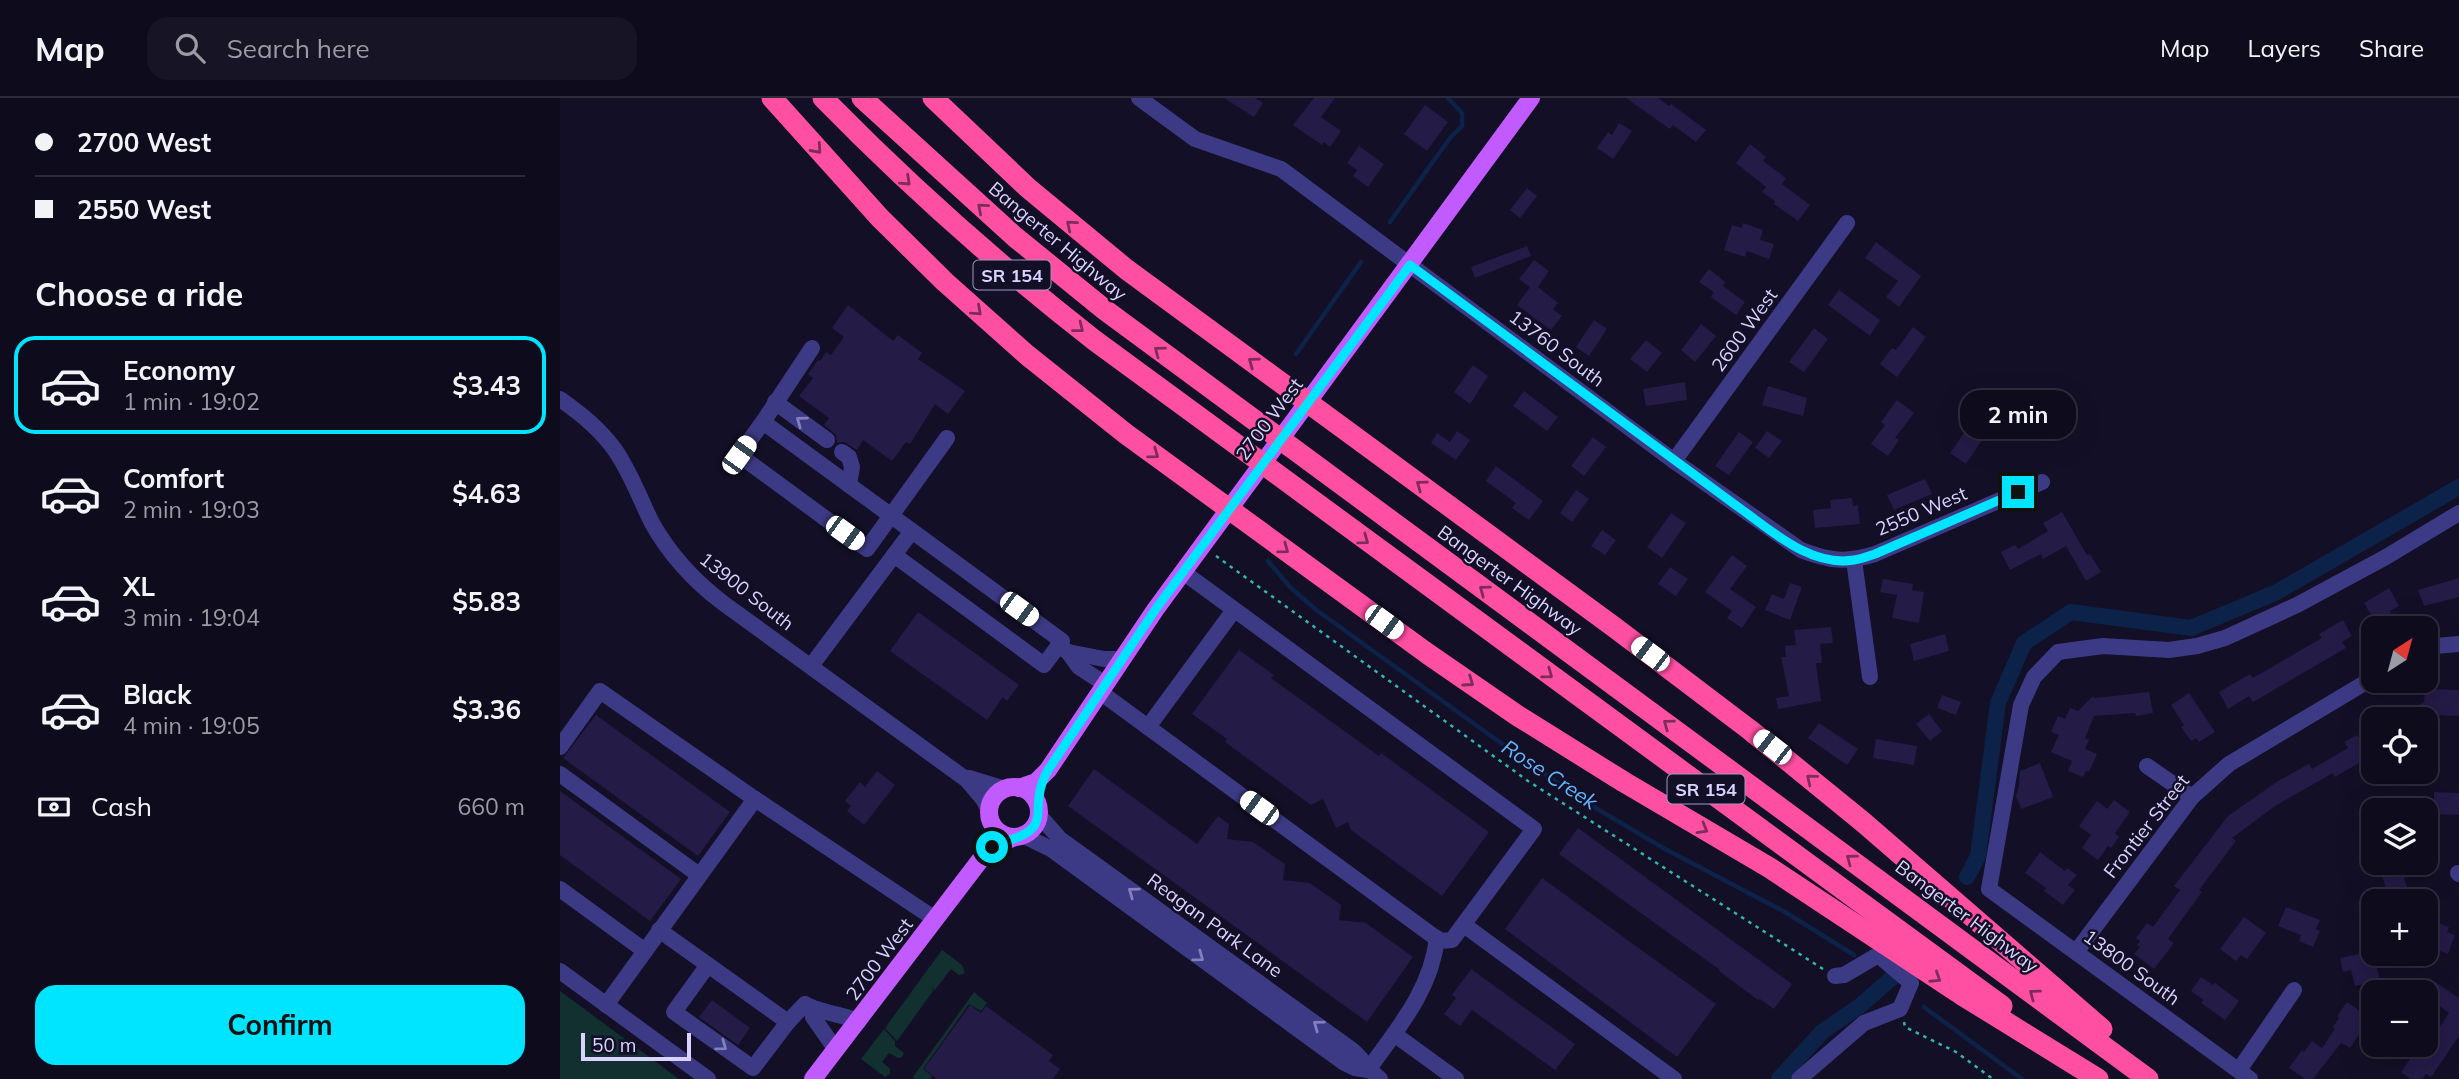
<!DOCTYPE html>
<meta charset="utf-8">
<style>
:root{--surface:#0e0b1c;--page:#171425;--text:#f1f3f6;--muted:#9b9ba3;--line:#2e2b3b;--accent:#00e5ff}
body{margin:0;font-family:Mulish,sans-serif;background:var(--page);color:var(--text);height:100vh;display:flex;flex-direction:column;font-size:26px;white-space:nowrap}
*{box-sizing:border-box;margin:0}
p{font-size:23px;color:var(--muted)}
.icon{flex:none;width:38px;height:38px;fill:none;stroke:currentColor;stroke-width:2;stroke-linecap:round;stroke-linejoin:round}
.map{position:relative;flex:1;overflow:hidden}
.sheet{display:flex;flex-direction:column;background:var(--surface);width:560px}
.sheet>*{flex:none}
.banner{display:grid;align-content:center;height:154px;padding:0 35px;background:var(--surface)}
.needle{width:46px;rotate:36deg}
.tools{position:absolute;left:1801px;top:518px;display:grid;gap:14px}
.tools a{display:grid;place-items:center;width:77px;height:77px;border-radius:14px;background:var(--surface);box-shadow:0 7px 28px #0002,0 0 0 2px var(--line);font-size:35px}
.scale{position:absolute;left:21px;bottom:18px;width:110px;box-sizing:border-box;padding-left:7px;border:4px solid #d9d4ff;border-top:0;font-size:19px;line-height:24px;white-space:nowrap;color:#d9d4ff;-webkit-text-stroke:5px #130f26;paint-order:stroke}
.end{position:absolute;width:32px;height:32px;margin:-16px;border:9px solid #00e5ff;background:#111;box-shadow:0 0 0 4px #111}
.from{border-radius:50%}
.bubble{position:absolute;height:49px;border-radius:21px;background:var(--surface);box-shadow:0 7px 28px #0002,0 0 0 2px var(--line);font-size:23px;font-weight:700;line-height:49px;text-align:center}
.car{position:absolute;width:21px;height:42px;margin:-21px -10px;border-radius:9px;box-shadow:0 0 5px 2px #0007;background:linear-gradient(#fff 24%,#345 0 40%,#fff 0 76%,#345 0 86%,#fff 0)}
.banner b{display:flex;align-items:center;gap:24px;height:66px;font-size:26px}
.banner b+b{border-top:2px solid var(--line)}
.banner i{width:18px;height:18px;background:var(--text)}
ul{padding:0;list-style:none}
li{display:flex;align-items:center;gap:21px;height:98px;margin:0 14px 10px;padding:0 21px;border:4px solid transparent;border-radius:21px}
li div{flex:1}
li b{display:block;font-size:26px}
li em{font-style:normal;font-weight:700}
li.current{border-color:var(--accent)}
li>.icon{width:63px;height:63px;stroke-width:1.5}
h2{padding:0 35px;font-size:32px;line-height:84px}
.pay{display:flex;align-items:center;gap:18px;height:77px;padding:0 35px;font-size:26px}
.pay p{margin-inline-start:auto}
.action{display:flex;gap:14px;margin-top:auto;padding:14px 35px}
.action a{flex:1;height:80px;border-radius:21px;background:var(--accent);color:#111;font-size:28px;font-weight:700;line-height:80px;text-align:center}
header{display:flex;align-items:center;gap:42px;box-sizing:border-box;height:98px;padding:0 35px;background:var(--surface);border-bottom:2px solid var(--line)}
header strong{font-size:33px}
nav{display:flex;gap:38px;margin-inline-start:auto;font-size:24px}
.search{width:490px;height:63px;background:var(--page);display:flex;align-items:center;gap:18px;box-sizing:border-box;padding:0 24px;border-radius:21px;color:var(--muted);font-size:26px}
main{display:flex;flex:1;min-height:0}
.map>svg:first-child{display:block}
.green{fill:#12302f}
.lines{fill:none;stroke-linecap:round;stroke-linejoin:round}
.stream{stroke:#0c2248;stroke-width:4.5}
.canal{stroke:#0c2248;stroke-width:16}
.building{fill:#241b47}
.path{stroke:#2fb8b0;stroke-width:2.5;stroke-dasharray:3.5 5;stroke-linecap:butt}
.minor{stroke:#3d3a85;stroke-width:16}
.major{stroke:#c25bff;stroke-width:18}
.highway{stroke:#ff4fa3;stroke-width:21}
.oneway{stroke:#7d2c5e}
.oneway2{stroke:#837fbc}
.route{stroke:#00e5ff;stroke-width:9}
.labels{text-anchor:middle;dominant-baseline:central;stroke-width:5;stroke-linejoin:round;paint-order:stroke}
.shield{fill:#130f26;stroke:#9e99be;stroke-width:2}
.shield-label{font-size:18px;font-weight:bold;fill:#d9d4ff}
.street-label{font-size:19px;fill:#d9d4ff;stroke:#130f26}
.water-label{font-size:21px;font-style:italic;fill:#62b6ff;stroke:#130f26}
</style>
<header>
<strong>Map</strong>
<div class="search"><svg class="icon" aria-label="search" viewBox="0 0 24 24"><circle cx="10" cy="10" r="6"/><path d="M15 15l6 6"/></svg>Search here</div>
<nav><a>Map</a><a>Layers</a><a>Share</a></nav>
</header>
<main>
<section class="sheet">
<div class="banner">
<b><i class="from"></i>2700 West</b>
<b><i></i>2550 West</b>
</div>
<h2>Choose a ride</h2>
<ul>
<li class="current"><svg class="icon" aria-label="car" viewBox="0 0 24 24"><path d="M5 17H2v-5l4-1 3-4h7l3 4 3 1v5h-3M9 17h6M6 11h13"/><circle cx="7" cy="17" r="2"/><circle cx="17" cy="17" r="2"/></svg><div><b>Economy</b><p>1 min · 19:02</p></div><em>$3.43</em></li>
<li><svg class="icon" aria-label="car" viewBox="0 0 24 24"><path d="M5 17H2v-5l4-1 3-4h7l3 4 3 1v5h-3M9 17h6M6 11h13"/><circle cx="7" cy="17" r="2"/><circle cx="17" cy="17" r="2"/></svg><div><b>Comfort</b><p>2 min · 19:03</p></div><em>$4.63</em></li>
<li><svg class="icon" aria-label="car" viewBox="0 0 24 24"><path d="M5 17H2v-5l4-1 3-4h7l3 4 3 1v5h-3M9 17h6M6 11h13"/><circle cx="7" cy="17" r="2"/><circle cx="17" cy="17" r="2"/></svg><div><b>XL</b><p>3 min · 19:04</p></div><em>$5.83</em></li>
<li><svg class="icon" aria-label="car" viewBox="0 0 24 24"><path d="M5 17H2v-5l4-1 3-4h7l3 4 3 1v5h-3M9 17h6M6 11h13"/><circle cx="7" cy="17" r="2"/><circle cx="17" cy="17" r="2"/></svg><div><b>Black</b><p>4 min · 19:05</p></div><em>$3.36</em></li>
</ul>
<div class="pay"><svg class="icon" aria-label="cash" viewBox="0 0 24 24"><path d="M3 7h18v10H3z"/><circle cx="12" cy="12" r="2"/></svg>Cash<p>660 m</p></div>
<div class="action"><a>Confirm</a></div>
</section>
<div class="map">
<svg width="1899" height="981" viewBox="0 0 1899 981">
<rect width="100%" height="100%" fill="#130f26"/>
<g class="green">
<path d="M382,852L402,867L405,875L399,877L391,871L374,893L372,888L373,893L337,943L325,930Z"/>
<path d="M0,893L119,981H0Z"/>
<path d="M414,894L427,905L421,913L409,906L363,971L372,978L370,981H355L353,979Z"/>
<path d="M324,931L335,943V948L344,955L342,959L338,960L329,955L322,964L330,971V976L325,979L301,961Z"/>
</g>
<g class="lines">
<g class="stream">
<path d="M830,124L890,40L902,28V15L888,0"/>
<path d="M736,256L801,164"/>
<path d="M708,463L730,489L755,511L956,656L1029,706L1105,751L1225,814L1294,857"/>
<path d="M1364,909L1462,981"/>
</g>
<g class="canal">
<path d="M1407,779L1418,758L1438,605L1464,545L1511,514L1631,530L1715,495L1899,389"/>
<path d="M1219,981L1262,934L1301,907L1334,878"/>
</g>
</g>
<g class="building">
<path d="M664,0H695L703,5L694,19Z"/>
<path d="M754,0H775L761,19L781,33L770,49L764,44L762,47L733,27Z"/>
<path d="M1066,0H1098L1109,8L1111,6L1146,32L1136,44L1113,27L1110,31Z"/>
<path d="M865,7L888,24L867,53L844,36Z"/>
<path d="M1059,25L1072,33L1053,61L1037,50L1048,34L1052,37Z"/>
<path d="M1190,46L1206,59L1203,63L1226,80L1222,86L1250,107L1238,123L1214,106L1215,103L1202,94L1206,89L1176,65Z"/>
<path d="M799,48L824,66L808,89L793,78L797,72L787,65Z"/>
<path d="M967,90L977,98L960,120L950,112Z"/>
<path d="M1183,125L1203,132L1200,142L1214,146L1209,161L1187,153L1185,159L1164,152L1172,127L1182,130Z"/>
<path d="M1316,144L1361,178L1339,209L1326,199L1338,183L1305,160Z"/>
<path d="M967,148L971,158L915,180L911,169Z"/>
<path d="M974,162L989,173L978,189L998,205L993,211L1002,218L991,232L957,207L970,189L959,181Z"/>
<path d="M1149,171L1165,184L1163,188L1185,204L1176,217L1151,199L1154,194L1139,184Z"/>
<path d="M1279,192L1320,222L1310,238L1268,207Z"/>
<path d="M288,207L333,243L338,237L362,255L358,261L405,293L388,316L375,306L350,346L346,344L332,363L303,342L297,352L284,344L277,345L276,337L264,327L269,320L239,298L253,280L248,276L258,262L260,263L266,254L271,257L284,239L272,230Z"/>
<path d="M1034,222L1047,231L1029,258L1016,249Z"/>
<path d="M1141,226L1156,238L1135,264L1121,252Z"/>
<path d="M1353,229L1366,239L1337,279L1320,266L1332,250L1336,252Z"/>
<path d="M1254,230L1268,241L1244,274L1229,264Z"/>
<path d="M1086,242L1102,255L1087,274L1070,261Z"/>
<path d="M913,267L928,278L910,306L894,294Z"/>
<path d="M1125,284L1127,302L1086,308L1083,291Z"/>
<path d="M1208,288L1247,300L1243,318L1202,307Z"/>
<path d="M964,293L998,319L987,333L953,308Z"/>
<path d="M1337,302L1354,315L1335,340L1339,342L1328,358L1311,346L1325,327L1321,324Z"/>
<path d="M1409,328L1424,339L1406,366L1390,355Z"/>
<path d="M897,333L910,342L896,362L871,345L877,335L890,344Z"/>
<path d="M1207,333L1222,343L1209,360L1195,350Z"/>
<path d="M1179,334L1193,344L1169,377L1155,368Z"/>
<path d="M1033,339L1046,349L1024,378L1011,368Z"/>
<path d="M936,368L983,403L969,422L952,410L956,405L926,383Z"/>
<path d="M1365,381L1372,396L1334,412L1327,397Z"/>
<path d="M1016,392L1029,401L1012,424L1000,415Z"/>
<path d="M1292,400L1293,408L1298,407L1300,426L1255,430L1253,412L1271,410L1270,402Z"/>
<path d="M1502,414L1527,457L1530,456L1541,474L1526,483L1506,448L1483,461L1481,456L1450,472L1441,454L1455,447L1458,451L1488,433L1483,425Z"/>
<path d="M1111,415L1126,425L1102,460L1087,449Z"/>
<path d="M1042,432L1056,442L1045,457L1031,448Z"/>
<path d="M1172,457L1187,468L1170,491L1196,509L1182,530L1167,520L1172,513L1145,494Z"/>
<path d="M1110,469L1128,481L1116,498L1098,486Z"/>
<path d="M1899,480V499L1864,508L1858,492Z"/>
<path d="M1323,481L1353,486L1352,492L1364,494L1359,525L1332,520L1337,497L1320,494Z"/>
<path d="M1230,485L1242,489L1230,522L1205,512L1212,496L1224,501Z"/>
<path d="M1829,490L1839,508L1830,513L1834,521L1819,530L1804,505Z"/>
<path d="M358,514L459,587L447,603L443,599L427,622L330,553Z"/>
<path d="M1783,522L1792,538L1782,544L1786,550L1693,604L1689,598L1668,611L1659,594L1690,576L1693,580L1762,540L1759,536Z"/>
<path d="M1271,529L1273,545L1260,546L1262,565H1256L1261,603L1218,611L1216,600L1229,598L1221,559H1226L1225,548L1236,547L1234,532Z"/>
<path d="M1385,536L1389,553L1354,563L1350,546Z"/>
<path d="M679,552L714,577L711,580L819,658L821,655L929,734L882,798L791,732L788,724L776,730L763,701L751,707L665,644L667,641L632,616Z"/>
<path d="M1865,591L1899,592V618L1844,616L1864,604Z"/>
<path d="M1589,594L1593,615L1576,618L1575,615L1534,618L1525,640L1529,642L1525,651L1537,656L1529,674L1526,673L1523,679L1508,673L1512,663L1491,654L1499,637L1491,634L1498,618L1505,621L1510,610L1518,613L1533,598L1535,600Z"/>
<path d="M1629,595L1655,634L1639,644L1636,640L1631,643L1621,629L1624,627L1611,607Z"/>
<path d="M1382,597L1401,604L1396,617L1377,610Z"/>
<path d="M1369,616L1382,633L1370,643L1356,626Z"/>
<path d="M36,617L170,714L138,758L3,660Z"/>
<path d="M1259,625L1298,651L1287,667L1248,640Z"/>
<path d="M1797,637L1806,652L1802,654L1806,661L1775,679L1773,675L1715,708L1672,740L1676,743L1639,792L1642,794L1608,841L1614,845L1594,871L1574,856L1580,849L1577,847L1580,843L1576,840L1587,825L1593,829L1620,792L1614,788L1668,718L1718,683L1749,666L1752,671L1788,650L1784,644Z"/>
<path d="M1316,641L1357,648L1354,667L1313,660Z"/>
<path d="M1480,665L1493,699L1461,711L1456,698L1459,688L1460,673Z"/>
<path d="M534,671L637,746L658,718L669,726L667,741L693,744L725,766L723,782L750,785L781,807L779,822L806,825L853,859L807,924L508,708Z"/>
<path d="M317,673L335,687L304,727L287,713L291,708L285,703L300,684L305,689Z"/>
<path d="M0,693L121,781L90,823L0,757Z"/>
<path d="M1874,694L1899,695V717L1874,716Z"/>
<path d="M1554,702L1570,714L1555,735L1559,739L1551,750L1548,748L1538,762L1522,750L1531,737L1519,728L1537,703L1547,711Z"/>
<path d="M1018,730L1232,886L1214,911L1200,901L1198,902L1159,873L1160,872L999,756Z"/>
<path d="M1480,754L1505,773L1507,770L1517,777L1508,787L1515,792L1503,807L1484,793L1486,790L1465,775Z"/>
<path d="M1841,768L1848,794L1844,795L1846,803H1829L1821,773Z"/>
<path d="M982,780L1156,906L1117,959L945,831Z"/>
<path d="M1726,809L1760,822L1756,831L1760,833L1753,849L1739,843L1741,837L1718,828Z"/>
<path d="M1684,819L1706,835L1687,861L1681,857L1676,863L1660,851Z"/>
<path d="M1870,822L1889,829L1887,834L1895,837L1888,856L1866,847V833Z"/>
<path d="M1813,853L1820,883L1795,888L1791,872L1783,874L1780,860Z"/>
<path d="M911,871L1015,946L995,972L912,912L900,928L884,916L896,900L892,897Z"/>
<path d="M1641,879L1653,887L1655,885L1679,903L1665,922L1641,905L1644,902L1631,893Z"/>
<path d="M1869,880L1899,900V938L1871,979L1866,976L1862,981H1851L1841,974L1859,949L1864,952L1889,915L1866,898V894H1859Z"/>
<path d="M152,902L190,930L178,947L139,919Z"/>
<path d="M1787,904L1810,920L1790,950L1781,945L1753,981H1745L1729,970L1742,952L1744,954L1752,943L1762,950L1775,931L1773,929L1779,920L1777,918Z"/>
<path d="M410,907L421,915L426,908L493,957L489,963L500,971L493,981H377L364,971Z"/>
</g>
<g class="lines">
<g class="path">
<path d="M656,458L968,683L1263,871"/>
<path d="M1344,924L1345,929L1396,954L1433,981"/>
</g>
<g class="minor">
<path d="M579,0L635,41L721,71L1114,363L1241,452C1269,463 1286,465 1315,456L1482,384"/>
<path d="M0,301C21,316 40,331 55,352C71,375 80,401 92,425C110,457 134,483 163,505L407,682L423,701L429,712"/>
<path d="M215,304L267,342"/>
<path d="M203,324L252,250"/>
<path d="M282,354L289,359L292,369L289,387"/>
<path d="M1114,363L1287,125"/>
<path d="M334,457L484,567L502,543L352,433"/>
<path d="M1294,462L1310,579"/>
<path d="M498,547L508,554L519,569L545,586"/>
<path d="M1866,552L1875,548L1899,546"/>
<path d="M508,554L544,561H562"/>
<path d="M251,568L352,433L203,324L179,357L307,451L387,340"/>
<path d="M540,594L880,843L892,842L974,731L623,474"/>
<path d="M588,629L674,512"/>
<path d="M0,649L40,593L195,701L46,907"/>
<path d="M1587,668L1632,699"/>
<path d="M0,676L139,777"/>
<path d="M409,680L445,691"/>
<path d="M195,701L375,821"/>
<path d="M478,716L500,741L792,952C803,961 808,972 820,981"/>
<path d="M462,737L491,751L783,964L795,970L808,972"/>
<path d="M1898,775L1899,776"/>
<path d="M0,791L85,853"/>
<path d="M904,827L1114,981"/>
<path d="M99,832L228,924L245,906C257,914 284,917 299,923"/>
<path d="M1516,854L1632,699L1669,666L1813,580"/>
<path d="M148,867L114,914L193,970L228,924"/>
<path d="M0,873L148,981"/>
<path d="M252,911L253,919L276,952"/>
<path d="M834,936L896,981"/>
<path d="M808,972C837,931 871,893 877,840"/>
<path d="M1679,972L1734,892"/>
<path d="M1239,981L1304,925L1340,911L1351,885L1318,857L1284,877L1275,878"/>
<path d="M1690,981L1429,791L1461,607L1474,579L1498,554L1543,548L1609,552L1637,548L1665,540L1737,507L1826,459L1899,415"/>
</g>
<g class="major">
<circle cx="454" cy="714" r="25"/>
<path d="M459,690L476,684L488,672L595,512L971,0"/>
<path d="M253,981L424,757L440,745L455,739"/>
</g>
<g class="highway">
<path d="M212,0L320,120L385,184L467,257L566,336L868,556L958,618L1064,684L1210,770L1402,897L1538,981"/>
<path d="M263,0C348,87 438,167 534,242L1442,908"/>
<path d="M302,0L455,139L545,212L1588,981"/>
<path d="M373,0L468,90L566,171L1054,529L1190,632L1303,724L1542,931"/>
</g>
</g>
<defs><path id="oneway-chevron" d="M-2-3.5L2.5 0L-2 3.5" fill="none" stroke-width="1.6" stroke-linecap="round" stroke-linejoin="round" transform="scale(1.75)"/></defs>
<g class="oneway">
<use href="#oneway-chevron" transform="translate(257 51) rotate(48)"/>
<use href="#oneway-chevron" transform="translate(346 83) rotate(43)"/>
<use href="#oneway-chevron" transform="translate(422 110) rotate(-139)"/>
<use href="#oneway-chevron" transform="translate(511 127) rotate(-140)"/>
<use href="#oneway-chevron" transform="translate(417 213) rotate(42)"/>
<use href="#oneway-chevron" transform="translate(519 230) rotate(38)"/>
<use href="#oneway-chevron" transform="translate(599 253) rotate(-143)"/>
<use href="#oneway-chevron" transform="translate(693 264) rotate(-144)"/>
<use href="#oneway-chevron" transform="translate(594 356) rotate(36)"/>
<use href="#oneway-chevron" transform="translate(861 387) rotate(-144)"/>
<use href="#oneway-chevron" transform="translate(804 442) rotate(36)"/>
<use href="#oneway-chevron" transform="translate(724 451) rotate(36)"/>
<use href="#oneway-chevron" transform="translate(924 492) rotate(-144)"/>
<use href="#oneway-chevron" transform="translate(988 576) rotate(36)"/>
<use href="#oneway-chevron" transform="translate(909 584) rotate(35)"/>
<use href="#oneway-chevron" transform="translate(1108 626) rotate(-144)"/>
<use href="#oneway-chevron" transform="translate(1251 681) rotate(-141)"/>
<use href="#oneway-chevron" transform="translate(1143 731) rotate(30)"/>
<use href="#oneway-chevron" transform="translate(1291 761) rotate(-143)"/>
<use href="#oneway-chevron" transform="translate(1376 880) rotate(33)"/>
<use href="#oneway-chevron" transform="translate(1474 896) rotate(-143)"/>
</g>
<g class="oneway2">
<use href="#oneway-chevron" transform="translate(241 323) rotate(-144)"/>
<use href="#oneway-chevron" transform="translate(573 794) rotate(-144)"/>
<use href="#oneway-chevron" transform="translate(639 859) rotate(36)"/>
<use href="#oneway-chevron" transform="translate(758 927) rotate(-144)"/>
<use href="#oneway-chevron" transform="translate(162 948) rotate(36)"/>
</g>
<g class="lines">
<path class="route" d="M432,749C443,743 458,741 468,734C481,725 477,712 479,699C480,689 483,681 488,672L595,512L850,167L1181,411C1213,434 1251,469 1294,462C1301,461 1309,458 1315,456L1458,394"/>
</g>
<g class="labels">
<g class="shield">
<rect x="413.5" y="162.5" width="77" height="29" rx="5"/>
<rect x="1107.5" y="676.5" width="77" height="29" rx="5"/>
</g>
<g class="shield-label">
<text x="452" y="177">SR 154</text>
<text x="1146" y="691">SR 154</text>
</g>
<g class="street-label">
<text transform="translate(498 143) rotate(40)">Bangerter Highway</text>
<text transform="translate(1184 232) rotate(-54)">2600 West</text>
<text transform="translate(997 250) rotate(37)">13760 South</text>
<text transform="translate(709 321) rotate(-53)">2700 West</text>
<text transform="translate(1361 413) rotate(-23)">2550 West</text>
<text transform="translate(950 482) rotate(36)">Bangerter Highway</text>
<text transform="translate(187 493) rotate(38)">13900 South</text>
<text transform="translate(1586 728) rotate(-52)">Frontier Street</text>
<text transform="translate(1407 818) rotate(37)">Bangerter Highway</text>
<text transform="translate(655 827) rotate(36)">Reagan Park Lane</text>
<text transform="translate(319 861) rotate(-53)">2700 West</text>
<text transform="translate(1572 869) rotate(36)">13800 South</text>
</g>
<g class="water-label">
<text transform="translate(990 676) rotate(33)">Rose Creek</text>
</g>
</g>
</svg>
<div class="tools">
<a><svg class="needle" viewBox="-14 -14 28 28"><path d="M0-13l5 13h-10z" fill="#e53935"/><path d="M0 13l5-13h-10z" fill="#9b9ba3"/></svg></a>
<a><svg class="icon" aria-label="locate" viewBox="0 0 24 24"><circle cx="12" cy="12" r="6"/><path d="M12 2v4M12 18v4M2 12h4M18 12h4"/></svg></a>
<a><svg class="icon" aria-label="layers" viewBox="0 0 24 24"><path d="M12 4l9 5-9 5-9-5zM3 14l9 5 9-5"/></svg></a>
<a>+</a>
<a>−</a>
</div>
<div class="scale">50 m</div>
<i class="end from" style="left:432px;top:749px"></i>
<i class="end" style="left:1458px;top:394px"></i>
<div class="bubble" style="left:1400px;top:292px;width:116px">2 min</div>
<i class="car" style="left:179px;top:357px;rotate:36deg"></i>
<i class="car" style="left:285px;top:435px;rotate:126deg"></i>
<i class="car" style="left:459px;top:511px;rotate:126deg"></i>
<i class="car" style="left:824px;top:524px;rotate:126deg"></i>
<i class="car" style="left:1090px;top:556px;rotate:307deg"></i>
<i class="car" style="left:1212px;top:649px;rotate:308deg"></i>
<i class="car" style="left:699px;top:710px;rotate:306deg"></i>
</div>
</main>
